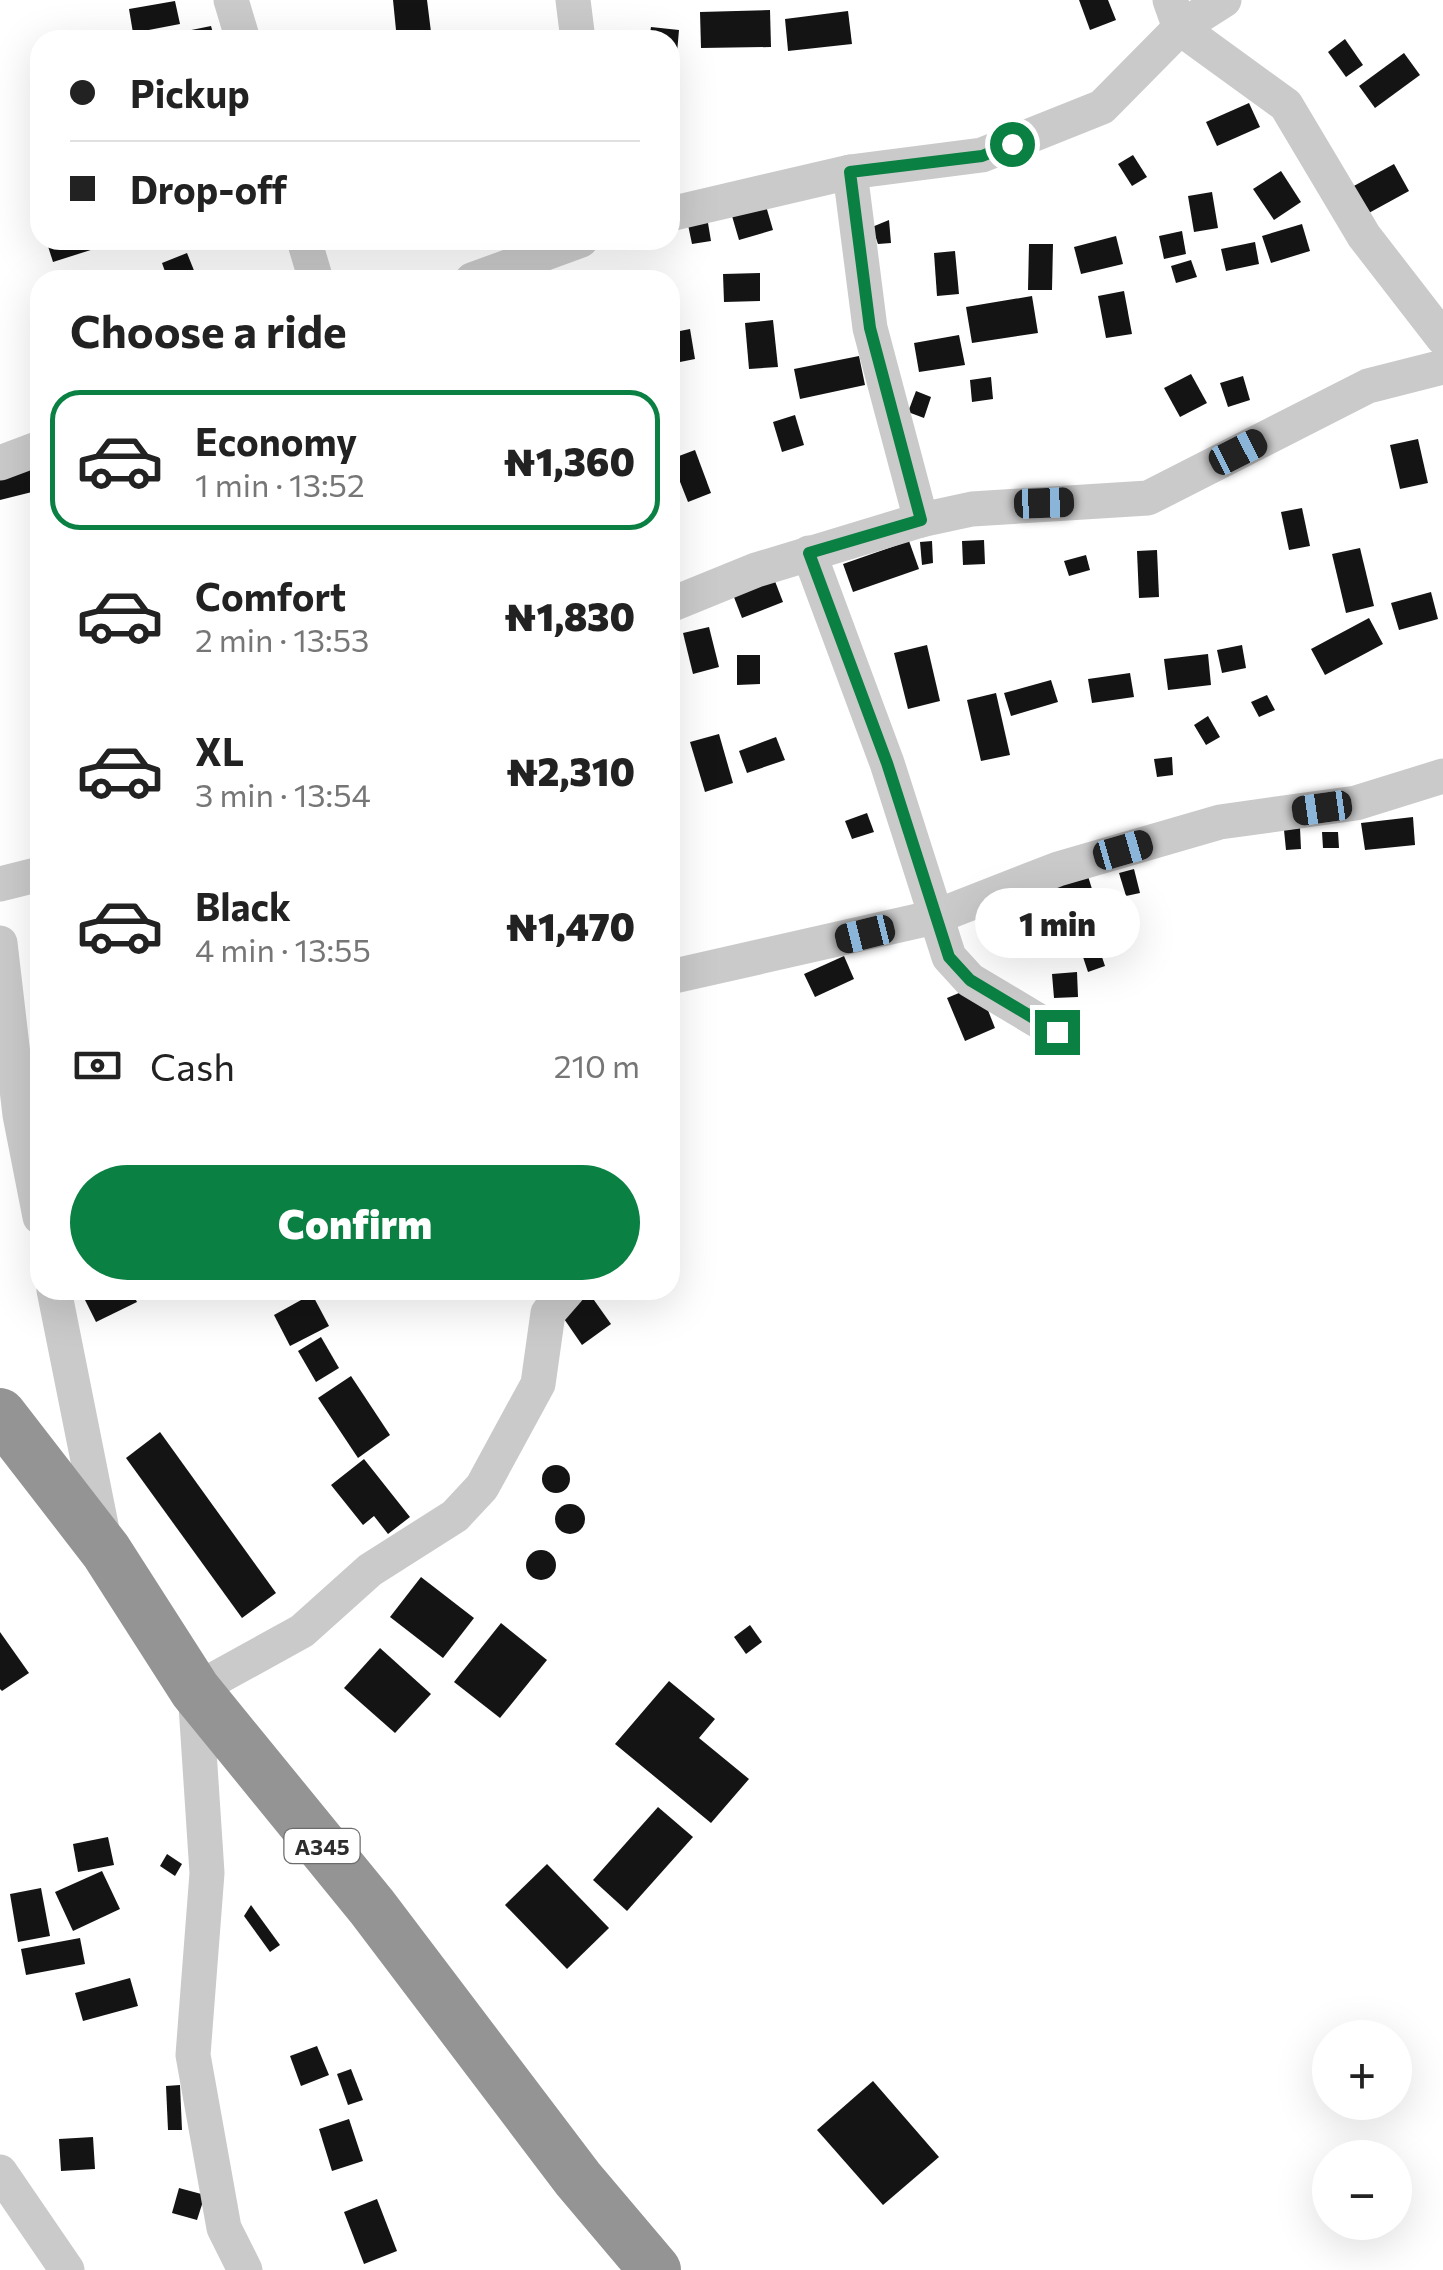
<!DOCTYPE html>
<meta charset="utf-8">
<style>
:root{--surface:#fff;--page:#f6f6f6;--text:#222;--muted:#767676;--line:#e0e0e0;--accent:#0b8043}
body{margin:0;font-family:Commissioner,sans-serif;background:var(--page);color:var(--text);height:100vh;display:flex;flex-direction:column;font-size:38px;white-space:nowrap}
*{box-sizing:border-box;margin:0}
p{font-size:32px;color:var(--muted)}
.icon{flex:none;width:55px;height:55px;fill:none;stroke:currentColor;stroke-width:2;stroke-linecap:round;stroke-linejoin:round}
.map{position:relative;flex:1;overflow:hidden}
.sheet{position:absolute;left:30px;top:270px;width:650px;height:1030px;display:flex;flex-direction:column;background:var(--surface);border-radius:30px;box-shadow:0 10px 40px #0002}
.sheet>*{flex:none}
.guide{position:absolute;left:30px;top:30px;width:650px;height:220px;border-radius:30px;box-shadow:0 10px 40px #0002;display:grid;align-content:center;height:220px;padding:0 40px;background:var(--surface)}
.tools{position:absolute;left:1312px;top:2020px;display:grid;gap:20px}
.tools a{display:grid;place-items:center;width:100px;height:100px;border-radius:50%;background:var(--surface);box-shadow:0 10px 40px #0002;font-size:50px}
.end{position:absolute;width:45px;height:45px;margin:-22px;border:12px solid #0b8043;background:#fff;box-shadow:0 0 0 5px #fff}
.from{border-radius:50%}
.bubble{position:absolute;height:70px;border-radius:35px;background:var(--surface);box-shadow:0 10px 40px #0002;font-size:32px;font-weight:800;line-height:70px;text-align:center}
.car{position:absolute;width:30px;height:60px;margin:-30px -15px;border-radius:12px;box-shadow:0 0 8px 2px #0007;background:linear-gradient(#222 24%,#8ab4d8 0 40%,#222 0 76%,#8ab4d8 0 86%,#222 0)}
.guide b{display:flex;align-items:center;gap:35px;height:95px;font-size:38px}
.guide b+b{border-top:2px solid var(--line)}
.guide i{width:25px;height:25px;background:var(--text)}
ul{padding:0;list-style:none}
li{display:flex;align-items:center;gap:30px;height:140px;margin:0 20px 15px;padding:0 20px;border:5px solid transparent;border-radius:30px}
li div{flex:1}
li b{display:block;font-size:38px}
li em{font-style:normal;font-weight:800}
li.active{border-color:var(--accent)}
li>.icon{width:90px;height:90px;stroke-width:1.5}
h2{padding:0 40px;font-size:45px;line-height:120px}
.pay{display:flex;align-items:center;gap:25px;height:110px;padding:0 40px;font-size:38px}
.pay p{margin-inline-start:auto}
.button{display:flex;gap:20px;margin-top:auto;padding:20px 40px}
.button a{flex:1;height:115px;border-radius:60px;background:var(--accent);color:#fff;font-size:40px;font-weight:800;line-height:115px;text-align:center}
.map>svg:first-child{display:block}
.building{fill:#141414}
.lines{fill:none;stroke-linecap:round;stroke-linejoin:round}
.minor{stroke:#cacaca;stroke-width:35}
.highway{stroke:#949494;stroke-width:52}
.route{stroke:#0b8043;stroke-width:12}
.labels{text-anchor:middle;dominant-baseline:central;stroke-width:10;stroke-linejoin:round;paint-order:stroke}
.shield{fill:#fff;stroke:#6c6c6c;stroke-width:2.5}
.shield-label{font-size:22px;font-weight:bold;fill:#2d2d2d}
</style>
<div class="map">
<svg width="1443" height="2270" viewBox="0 0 1443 2270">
<rect width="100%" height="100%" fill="#fff"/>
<g class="building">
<path d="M393,0H427L432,40H397Z"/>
<path d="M1079,0H1108L1116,20L1090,30Z"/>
<path d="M175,1L180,24L133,33L129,9Z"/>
<path d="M770,10L771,47L701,48L700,12Z"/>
<path d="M848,11L852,44L788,51L785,19Z"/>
<path d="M211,26L215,40H152V38Z"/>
<path d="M651,27L679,30L674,87H670V40H649Z"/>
<path d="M1345,39L1363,65L1346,77L1328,52Z"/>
<path d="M1404,53L1420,75L1375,108L1359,86Z"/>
<path d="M1249,103L1260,127L1217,146L1206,122Z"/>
<path d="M1133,155L1147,177L1132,186L1118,164Z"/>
<path d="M1394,164L1409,191L1367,214L1352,187Z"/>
<path d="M1281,171L1301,202L1274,220L1253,189Z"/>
<path d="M1212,192L1218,228L1194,232L1188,196Z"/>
<path d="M766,206L773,230L739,240L732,216Z"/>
<path d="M707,217L711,241L692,244L687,220Z"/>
<path d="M889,220L891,243L878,244L872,227Z"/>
<path d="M1302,224L1310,251L1271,263L1262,236Z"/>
<path d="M1182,231L1186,254L1164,259L1159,236Z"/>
<path d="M1116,236L1123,264L1081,274L1074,247Z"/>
<path d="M46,240H119V241L53,262Z"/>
<path d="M1255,242L1259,264L1226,271L1221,249Z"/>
<path d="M1029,244H1053L1052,290H1028Z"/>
<path d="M955,251L959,294L937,296L934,253Z"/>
<path d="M187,253L195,273L168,280L162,263Z"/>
<path d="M1191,260L1197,277L1176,283L1171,266Z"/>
<path d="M760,273V301L724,302L723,274Z"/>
<path d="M1124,291L1132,334L1106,338L1098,296Z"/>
<path d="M1032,296L1038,333L972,343L966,307Z"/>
<path d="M773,320L778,367L749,369L745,323Z"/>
<path d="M690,329L695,359L670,364V333Z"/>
<path d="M959,335L965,365L919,372L914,343Z"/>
<path d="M859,356L865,385L800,399L794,369Z"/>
<path d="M1191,374L1207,403L1180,417L1164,388Z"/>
<path d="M1243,376L1250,400L1228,407L1220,383Z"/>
<path d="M991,377L993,399L972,402L970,380Z"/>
<path d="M916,391L931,397L924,418L908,412Z"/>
<path d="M795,415L804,445L782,452L773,422Z"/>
<path d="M1418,439L1428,483L1400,489L1390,445Z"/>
<path d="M695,450L711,493L688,502L671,459Z"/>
<path d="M40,463V490L0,500V474Z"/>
<path d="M1302,508L1310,546L1289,550L1281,512Z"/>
<path d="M984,540L985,564L963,565L962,541Z"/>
<path d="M909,541L919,569L853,592L843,564Z"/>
<path d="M932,541L933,563L922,565L920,542Z"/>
<path d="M1360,548L1374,606L1346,613L1332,554Z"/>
<path d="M1157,550L1159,597L1139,598L1137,551Z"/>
<path d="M1086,555L1090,570L1069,576L1064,561Z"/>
<path d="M773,576L783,602L742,618L732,592Z"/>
<path d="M1431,592L1438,619L1399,630L1391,603Z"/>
<path d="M1369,618L1383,644L1325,675L1311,649Z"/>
<path d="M709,627L719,667L693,674L683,633Z"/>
<path d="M927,645L940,701L908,709L894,653Z"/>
<path d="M1242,645L1246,668L1222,673L1217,650Z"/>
<path d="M1208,654L1211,685L1168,690L1164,659Z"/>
<path d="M737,655H760V684L737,685Z"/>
<path d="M1130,673L1134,697L1092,703L1088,679Z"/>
<path d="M1051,680L1058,702L1011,716L1004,693Z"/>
<path d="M996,693L1010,755L981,761L967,700Z"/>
<path d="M1267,695L1275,710L1259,717L1251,702Z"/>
<path d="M1208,716L1220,737L1206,745L1194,725Z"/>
<path d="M719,734L733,783L705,792L690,742Z"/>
<path d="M776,737L785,760L747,773L739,751Z"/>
<path d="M1172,757L1173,775L1157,777L1154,759Z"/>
<path d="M867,813L874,832L852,839L845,821Z"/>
<path d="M1413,817L1415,845L1365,850L1361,823Z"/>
<path d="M1300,828L1301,849L1286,850L1284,830Z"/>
<path d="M1322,832H1338L1339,848H1323Z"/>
<path d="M1134,869L1140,893L1126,896L1119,873Z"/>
<path d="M1087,873L1092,889L1047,902L1041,886Z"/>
<path d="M1100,951L1105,966L1088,972L1083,957Z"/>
<path d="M844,956L854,979L815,997L804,974Z"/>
<path d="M1077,972L1078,997L1054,998L1052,974Z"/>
<path d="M978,985L995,1028L965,1041L947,998Z"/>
<path d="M80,1290H131L137,1302L96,1322Z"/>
<path d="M589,1293L611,1324L582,1345L560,1313Z"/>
<path d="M312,1294L329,1326L290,1346L274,1315Z"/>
<path d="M321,1337L339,1368L316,1382L298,1351Z"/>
<path d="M351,1376L390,1435L358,1458L318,1398Z"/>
<path d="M160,1432L276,1593L242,1618L126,1458Z"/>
<path d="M364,1459L410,1517L388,1534L374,1516L363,1525L331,1485Z"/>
<circle cx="556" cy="1479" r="14"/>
<circle cx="570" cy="1519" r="15"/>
<circle cx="541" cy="1565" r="15"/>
<path d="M421,1577L474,1618L443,1658L390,1617Z"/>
<path d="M501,1623L547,1660L500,1718L454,1682Z"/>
<path d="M750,1625L762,1642L746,1654L734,1637Z"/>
<path d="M0,1632L29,1673L2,1691L0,1689Z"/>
<path d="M380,1648L431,1694L395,1733L344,1688Z"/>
<path d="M669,1681L715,1719L699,1738L749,1779L711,1823L615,1744Z"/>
<path d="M658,1807L693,1837L627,1911L593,1880Z"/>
<path d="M108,1837L114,1865L78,1872L73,1844Z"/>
<path d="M167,1854L182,1864L175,1876L160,1866Z"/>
<path d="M547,1864L609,1928L567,1969L505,1905Z"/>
<path d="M102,1871L120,1909L73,1931L55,1892Z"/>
<path d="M41,1888L50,1936L18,1942L10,1894Z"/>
<path d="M251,1905L280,1945L270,1952L244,1916Z"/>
<path d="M80,1938L85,1964L26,1975L21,1949Z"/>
<path d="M130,1978L138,2006L83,2021L75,1993Z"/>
<path d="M317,2046L329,2075L301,2086L290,2056Z"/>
<path d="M351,2069L363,2100L348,2105L337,2074Z"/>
<path d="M873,2081L939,2157L883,2205L817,2130Z"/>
<path d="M180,2085L182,2130H168L166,2086Z"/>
<path d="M349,2119L363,2161L332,2171L319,2129Z"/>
<path d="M93,2137L95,2169L61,2171L59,2139Z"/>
<path d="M179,2188L205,2195L197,2220L172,2213Z"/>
<path d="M377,2199L397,2251L364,2264L344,2212Z"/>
</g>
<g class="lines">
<g class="minor">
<path d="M231,0L243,40"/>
<path d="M573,0L578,40"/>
<path d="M1170,0L1180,28L1286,105L1364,236L1443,338"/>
<path d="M850,172L870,328L921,520"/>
<path d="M670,214L850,172L982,155L1102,107L1180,28L1224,0"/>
<path d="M304,240L316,280"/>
<path d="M472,280L581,240"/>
<path d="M0,463L40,448"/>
<path d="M809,553L887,763L949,957L970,980L1057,1032"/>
<path d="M670,605L756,570L921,520L972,509L1148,498L1368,386L1443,367"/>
<path d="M0,884L40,874"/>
<path d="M0,943L20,1115L40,1217"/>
<path d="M670,977L935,917L1058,869L1220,822L1356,803L1443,776"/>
<path d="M54,1290L104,1540"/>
<path d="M0,2172L67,2270"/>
<path d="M245,2270L224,2228L193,2055L207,1873L195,1690L302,1631L370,1570L455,1516L482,1487L538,1384L548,1313L568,1290"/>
</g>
<path class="highway" d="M0,1414L106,1551L195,1690L372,1907L578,2179L655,2270"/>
</g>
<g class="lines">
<path class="route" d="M1012,144L982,156L850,172L870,328L921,520L809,553L887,763L949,957L970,980L1057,1032"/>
</g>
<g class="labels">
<rect class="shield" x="284.5" y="1829" width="75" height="34" rx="8"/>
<g class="shield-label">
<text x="322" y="1846">A345</text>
</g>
</g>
</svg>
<div class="tools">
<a>+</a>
<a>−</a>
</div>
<i class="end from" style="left:1012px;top:144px"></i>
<i class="end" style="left:1057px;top:1032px"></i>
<div class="bubble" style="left:975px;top:888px;width:165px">1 min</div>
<i class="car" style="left:1238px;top:452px;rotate:63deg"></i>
<i class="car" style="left:1044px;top:503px;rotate:88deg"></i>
<i class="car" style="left:1322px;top:808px;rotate:262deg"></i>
<i class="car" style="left:1123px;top:850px;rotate:74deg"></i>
<i class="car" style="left:865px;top:934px;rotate:256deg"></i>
<div class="guide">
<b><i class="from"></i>Pickup</b>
<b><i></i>Drop-off</b>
</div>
<section class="sheet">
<h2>Choose a ride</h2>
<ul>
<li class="active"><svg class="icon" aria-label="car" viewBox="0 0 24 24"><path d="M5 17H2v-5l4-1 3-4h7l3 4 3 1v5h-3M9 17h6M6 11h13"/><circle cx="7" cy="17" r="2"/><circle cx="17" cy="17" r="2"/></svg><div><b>Economy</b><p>1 min · 13:52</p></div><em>₦1,360</em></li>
<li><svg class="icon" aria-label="car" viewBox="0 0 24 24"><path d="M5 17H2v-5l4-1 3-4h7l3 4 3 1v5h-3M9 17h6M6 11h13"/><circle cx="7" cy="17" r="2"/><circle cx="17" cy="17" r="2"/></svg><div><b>Comfort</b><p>2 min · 13:53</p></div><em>₦1,830</em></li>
<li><svg class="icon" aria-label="car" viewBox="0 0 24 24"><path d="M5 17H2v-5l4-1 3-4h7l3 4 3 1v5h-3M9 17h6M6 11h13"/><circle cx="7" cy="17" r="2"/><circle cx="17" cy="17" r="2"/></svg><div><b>XL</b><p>3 min · 13:54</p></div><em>₦2,310</em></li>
<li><svg class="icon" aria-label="car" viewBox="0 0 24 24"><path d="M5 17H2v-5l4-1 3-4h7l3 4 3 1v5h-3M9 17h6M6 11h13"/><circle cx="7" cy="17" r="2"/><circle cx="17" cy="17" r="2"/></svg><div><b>Black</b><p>4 min · 13:55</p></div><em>₦1,470</em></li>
</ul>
<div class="pay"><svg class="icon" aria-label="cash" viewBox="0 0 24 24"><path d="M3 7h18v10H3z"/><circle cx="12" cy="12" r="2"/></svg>Cash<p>210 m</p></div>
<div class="button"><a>Confirm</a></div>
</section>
</div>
